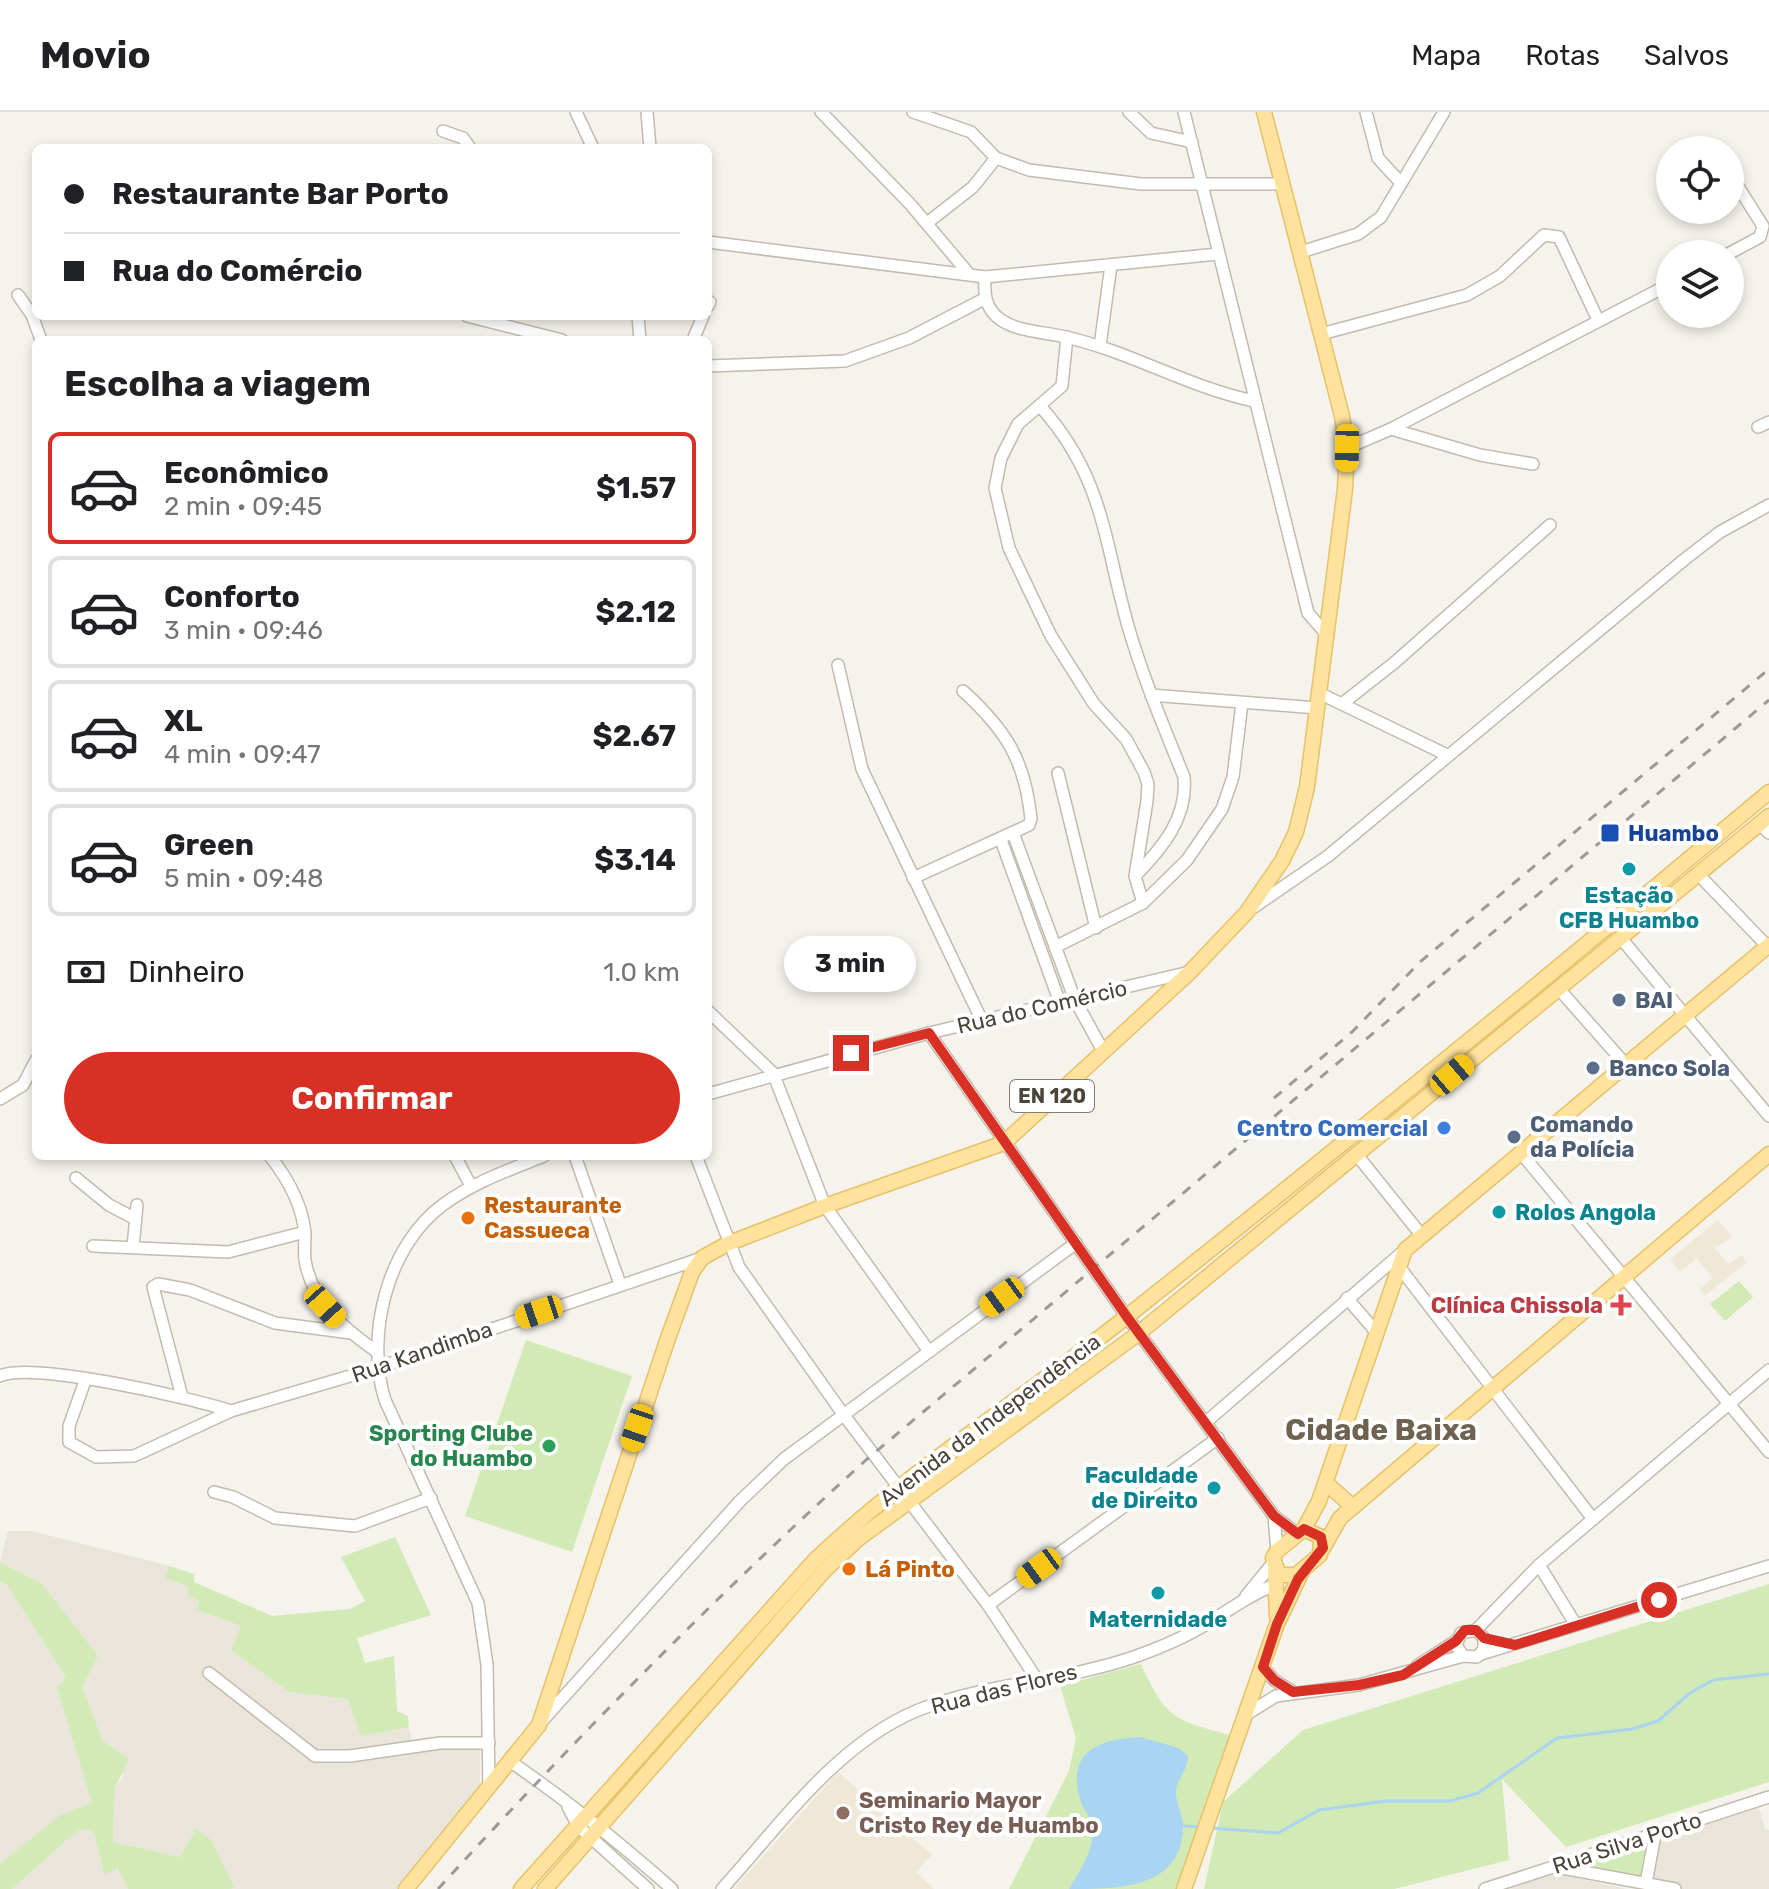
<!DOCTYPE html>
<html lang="pt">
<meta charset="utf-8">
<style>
:root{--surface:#fff;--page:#f2f2f2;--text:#202124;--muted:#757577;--line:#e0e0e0;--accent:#d93025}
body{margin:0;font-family:Rubik,sans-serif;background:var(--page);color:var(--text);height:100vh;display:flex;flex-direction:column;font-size:30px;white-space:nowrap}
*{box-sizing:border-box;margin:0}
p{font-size:26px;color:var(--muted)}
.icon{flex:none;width:44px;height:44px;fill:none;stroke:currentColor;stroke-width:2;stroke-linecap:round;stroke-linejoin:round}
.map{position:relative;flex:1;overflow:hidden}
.side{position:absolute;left:32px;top:224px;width:680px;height:824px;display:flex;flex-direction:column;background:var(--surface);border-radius:12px;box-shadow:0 4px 12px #0003}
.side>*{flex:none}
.guide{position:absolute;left:32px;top:32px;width:680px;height:176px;border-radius:12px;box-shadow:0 4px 12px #0003;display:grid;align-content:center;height:176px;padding:0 32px;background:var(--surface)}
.controls{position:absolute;left:1656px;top:24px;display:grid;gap:16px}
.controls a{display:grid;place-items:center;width:88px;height:88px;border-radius:50%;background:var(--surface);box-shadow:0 4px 12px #0003;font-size:40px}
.end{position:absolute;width:36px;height:36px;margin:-18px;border:10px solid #d93025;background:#fff;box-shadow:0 0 0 4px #fff}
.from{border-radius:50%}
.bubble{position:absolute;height:56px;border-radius:28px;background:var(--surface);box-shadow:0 4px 12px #0003;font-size:26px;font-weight:700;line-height:56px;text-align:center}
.car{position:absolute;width:24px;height:48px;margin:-24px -12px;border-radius:10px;box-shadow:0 0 6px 2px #0007;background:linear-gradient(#f5c518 24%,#345 0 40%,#f5c518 0 76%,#345 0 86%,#f5c518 0)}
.guide b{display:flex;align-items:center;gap:28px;height:76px;font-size:30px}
.guide b+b{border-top:2px solid var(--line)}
.guide i{width:20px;height:20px;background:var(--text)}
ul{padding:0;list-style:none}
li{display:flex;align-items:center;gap:24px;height:112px;margin:0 16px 12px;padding:0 16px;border:4px solid var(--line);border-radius:12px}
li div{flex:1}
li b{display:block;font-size:30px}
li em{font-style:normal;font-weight:700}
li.current{border-color:var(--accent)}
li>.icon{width:72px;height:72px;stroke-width:1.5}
h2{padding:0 32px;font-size:36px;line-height:96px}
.pay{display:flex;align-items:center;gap:20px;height:88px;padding:0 32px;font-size:30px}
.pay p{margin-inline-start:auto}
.action{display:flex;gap:16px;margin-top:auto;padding:16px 32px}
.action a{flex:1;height:92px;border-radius:48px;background:var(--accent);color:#fff;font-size:32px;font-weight:700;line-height:92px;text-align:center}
header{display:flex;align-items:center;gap:48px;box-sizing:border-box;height:112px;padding:0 40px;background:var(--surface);border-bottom:2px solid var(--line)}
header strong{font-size:38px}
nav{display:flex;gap:44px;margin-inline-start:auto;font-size:28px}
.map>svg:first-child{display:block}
.residential{fill:#eae5da}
.education{fill:#efe8d6}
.green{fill:#d2eab5}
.water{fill:#a9d4f2}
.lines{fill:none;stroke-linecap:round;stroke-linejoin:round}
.stream{stroke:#a9d4f2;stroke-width:3}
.minor-casing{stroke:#c2bbae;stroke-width:14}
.major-casing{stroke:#e6c16a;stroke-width:17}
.minor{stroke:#fff;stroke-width:11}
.major{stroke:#ffe39c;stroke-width:14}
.rail{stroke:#9a9a9a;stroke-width:3;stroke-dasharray:10 10;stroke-linecap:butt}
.route{stroke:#d93025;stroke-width:10}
.transit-dot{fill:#1a4fb4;stroke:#fff;stroke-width:3}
.culture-dot{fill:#0f9aa8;stroke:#fff;stroke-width:3}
.service-dot{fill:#5c6f8a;stroke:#fff;stroke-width:3}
.shop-dot{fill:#3f7fe0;stroke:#fff;stroke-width:3}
.food-dot{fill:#e8710a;stroke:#fff;stroke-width:3}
.health-dot{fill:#e0444e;stroke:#fff;stroke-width:3}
.leisure-dot{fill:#2e9e5b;stroke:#fff;stroke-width:3}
.education-dot{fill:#8d6e63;stroke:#fff;stroke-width:3}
.labels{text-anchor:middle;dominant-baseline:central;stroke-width:8;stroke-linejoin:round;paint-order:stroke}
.shield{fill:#fff;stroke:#817c74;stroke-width:2}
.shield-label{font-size:20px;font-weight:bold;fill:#4b4439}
.transit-label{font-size:22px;font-weight:bold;fill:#164399;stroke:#fff;text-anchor:start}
.culture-label{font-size:22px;font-weight:bold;fill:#0d838f;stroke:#fff}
.service-label{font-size:22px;font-weight:bold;fill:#4e5e75;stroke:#fff;text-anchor:start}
.street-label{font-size:22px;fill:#4b4439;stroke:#fff}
.shop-label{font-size:22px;font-weight:bold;fill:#366cbe;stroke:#fff;text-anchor:end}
.food-label{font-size:22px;font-weight:bold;fill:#c56008;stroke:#fff;text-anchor:start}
.health-label{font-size:22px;font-weight:bold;fill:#be3a42;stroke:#fff;text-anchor:end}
.leisure-label{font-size:22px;font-weight:bold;fill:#27864d;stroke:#fff;text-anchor:end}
.education-label{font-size:22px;font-weight:bold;fill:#785e54;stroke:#fff;text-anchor:start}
.district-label{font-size:30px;font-weight:bold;fill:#6e6250;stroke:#fff}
</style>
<header>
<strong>Movio</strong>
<nav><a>Mapa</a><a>Rotas</a><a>Salvos</a></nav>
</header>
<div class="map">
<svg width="1769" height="1777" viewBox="0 0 1769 1777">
<rect width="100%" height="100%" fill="#f6f3ec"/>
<g class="residential">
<path d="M8,1419H32L169,1454L165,1466L189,1475L199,1487L197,1498L241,1514L231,1538L289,1580L348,1587L361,1623L409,1615L414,1637L480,1634V1677L398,1777H231L234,1774L196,1717L180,1745L113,1730L115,1676L124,1663L103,1629L41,1471L0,1450Z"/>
<path d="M0,1470L7,1473L66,1565L57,1576L92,1691L60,1703L0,1752Z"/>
<path d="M1759,1696L1765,1717L1769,1718V1777H1650L1661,1727Z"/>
<path d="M79,1717L94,1720L104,1762L116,1756L128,1777H12Z"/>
<path d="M1554,1761L1626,1777H1508Z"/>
</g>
<g class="education">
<path d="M1718,1108L1733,1125L1714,1136L1729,1152L1742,1143L1747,1150L1705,1184L1700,1177L1713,1166L1695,1144V1148L1680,1160L1670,1147Z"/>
<path d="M838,1660L932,1743L916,1760L934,1777H734Z"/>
</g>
<g class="green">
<path d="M1739,1169L1753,1185L1725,1209L1710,1192Z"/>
<path d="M526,1228L632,1264L572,1440L465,1404Z"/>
<path d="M395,1425L431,1503L357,1526L365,1551L394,1544L397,1599L408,1604L409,1615L361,1624L348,1587L289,1580L231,1538L241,1514L197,1498L199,1488L187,1484L189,1475L165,1466L169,1454L194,1462V1470L272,1504L350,1497L365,1489L341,1445Z"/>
<path d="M0,1450L41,1471L98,1544L82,1575L103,1629L129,1647L115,1676L113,1730L180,1745L196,1717L211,1728L234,1775L231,1777H128L117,1756L104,1763L94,1720L79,1717L12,1777H0V1752L60,1703L92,1691L57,1576L66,1565L7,1473L0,1470Z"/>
<path d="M1769,1472V1670L1566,1735L1502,1667L1509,1748L1394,1777H1204L1223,1690L1303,1618Z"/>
<path d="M1141,1552C1166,1607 1174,1608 1230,1623L1176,1777H1009L1069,1659L1076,1626L1060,1574Z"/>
<path d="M1651,1727L1644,1766L1567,1754Z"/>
</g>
<path class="water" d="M1140,1625L1179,1636L1188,1644C1188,1658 1177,1666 1176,1679C1175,1691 1184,1704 1183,1716C1181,1777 1118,1777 1069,1777C1077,1763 1091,1743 1092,1726C1095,1704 1085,1704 1080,1687C1066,1638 1101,1627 1140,1625Z"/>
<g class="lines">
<g class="stream">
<path d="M1184,1714L1200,1715"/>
<path d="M1211,1716L1278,1721L1319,1698L1386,1689H1450L1478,1681L1557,1626L1632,1617L1658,1609L1690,1581L1713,1568L1769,1562"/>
</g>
<defs>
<g id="minor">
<path d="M576,0L593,36"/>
<path d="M647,0L650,36"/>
<path d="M821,0L911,93L969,162"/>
<path d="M913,0L971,20L996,46L1029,58L1141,72H1283"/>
<path d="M1129,0L1151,21L1192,30"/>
<path d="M1184,0L1308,501L1327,523"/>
<path d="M1366,0L1378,46L1400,70"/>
<path d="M443,19L463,26L470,36"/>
<path d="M927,111L973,75L996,46"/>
<path d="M708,130L985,165L1218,142"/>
<path d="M1301,140L1358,122L1381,105L1444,0"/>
<path d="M1728,142L1760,125L1763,114L1730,62"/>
<path d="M985,165C984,182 985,197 1001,208C1017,219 1042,220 1061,224C1128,238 1187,275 1254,289"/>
<path d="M18,183L32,203L41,228"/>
<path d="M708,194L710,190"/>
<path d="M467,204L562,228"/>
<path d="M638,204L640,228"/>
<path d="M1321,222L1467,183L1500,164L1544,123L1559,125L1598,208"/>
<path d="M1067,225L1062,274L1018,312L1001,346L995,376L1009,436L1051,524L1094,592L1126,627L1144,660L1148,672L1147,689L1135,764L1143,791"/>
<path d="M693,228L703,204"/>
<path d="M1100,234L1111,153"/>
<path d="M708,254L845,249L909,226L984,187"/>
<path d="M1040,294C1104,365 1104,429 1128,514C1143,566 1164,615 1184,665C1188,705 1163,735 1136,763"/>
<path d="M1758,315L1769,310"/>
<path d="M1391,317L1480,343L1533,352"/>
<path d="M1347,336L1391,317L1670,172"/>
<path d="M838,553L862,657L982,909"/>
<path d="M1319,581L1447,643"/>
<path d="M1151,583L1317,596"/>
<path d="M1343,591L1394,551L1550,413"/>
<path d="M1058,661L1096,816"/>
<path d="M1760,712L1769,721"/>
<path d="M1013,721L1075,888L1102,937"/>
<path d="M1001,728L1060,891"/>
<path d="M1698,762L1769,836"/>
<path d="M913,766L1029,713L1031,707C1025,648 1006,618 963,579"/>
<path d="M1254,795L1328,744L1685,447L1720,420L1769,393"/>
<path d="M1620,825L1769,1004"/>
<path d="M1055,835L1143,791L1187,748L1222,697L1233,665L1242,591"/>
<path d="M1558,876L1626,953"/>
<path d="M708,899L773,961L825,1094L928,1238"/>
<path d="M929,921L1127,1205L1274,1404L1298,1422"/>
<path d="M708,982L929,921L1190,860"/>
<path d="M0,987L23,973L36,948"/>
<path d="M1521,1041L1769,1340"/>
<path d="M1357,1043L1422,1124"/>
<path d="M270,1044C288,1067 303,1093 305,1123C305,1131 304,1140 305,1148C312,1190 343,1216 376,1239"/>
<path d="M455,1044L471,1074"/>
<path d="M575,1044L620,1172"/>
<path d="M696,1044L739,1155L843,1302L988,1493L1038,1569"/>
<path d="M76,1066L109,1093L134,1106"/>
<path d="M93,1134L228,1140L305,1120"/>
<path d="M133,1135L137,1093"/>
<path d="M1400,1156L1593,1407"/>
<path d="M1347,1186L1377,1221"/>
<path d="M0,1264C33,1249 191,1286 231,1299"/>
<path d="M85,1269L69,1314V1330L96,1345L134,1344L231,1299L377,1256L702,1146"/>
<path d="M182,1285L153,1175L158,1172L190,1178L275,1211L351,1221"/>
<path d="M1206,1310L1405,1138"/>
<path d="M214,1380L233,1385L275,1406L355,1414L431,1386"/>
<path d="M1274,1404L1277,1439"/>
<path d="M1539,1453L1576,1513"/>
<path d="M1246,1484L1273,1451"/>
<path d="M988,1493L1218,1326"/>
<path d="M1476,1518L1484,1526V1537L1477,1545L1463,1544L1456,1533L1461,1521L1476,1518L1539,1453L1769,1258"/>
<path d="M1481,1542L1769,1454"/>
<path d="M1417,1554L1456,1529"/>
<path d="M1263,1555L1274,1568L1293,1580"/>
<path d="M209,1561L315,1644H350L440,1631H489"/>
<path d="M1245,1603L1276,1584L1359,1573L1463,1544"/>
<path d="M542,1609L740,1389L784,1347L1076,1131"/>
<path d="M511,1650C568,1689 620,1731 672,1777"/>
<path d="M489,1676L487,1553L478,1491L385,1288C365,1224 387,1133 444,1092C474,1070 509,1058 544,1044"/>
<path d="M568,1695L578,1714L648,1777"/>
<path d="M1557,1755L1675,1777"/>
<path d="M1646,1771L1655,1723"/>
<path d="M722,1777C782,1711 842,1624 929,1594C995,1571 1065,1568 1131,1546C1157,1537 1184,1526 1208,1511C1232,1496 1251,1482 1277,1472"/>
<path d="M1485,1777L1769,1685"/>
</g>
<g id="major">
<path d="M1326,1371L1353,1395"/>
<path d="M1304,1417L1321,1425L1320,1443L1296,1463H1279L1273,1446L1277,1439L1304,1417L1319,1389L1405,1138L1769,833"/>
<path d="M1323,1436L1340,1406L1769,1042"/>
<path d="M1275,1459L1277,1504"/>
<path d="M406,1777L539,1613L667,1229L692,1160L702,1146L727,1132L825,1094L1004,1031L1190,860L1247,800L1282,749L1296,720L1307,675L1345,377L1347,336L1342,304L1264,0"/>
<path d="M521,1777L815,1448C912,1356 1026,1285 1130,1202C1345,1031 1559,856 1769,680"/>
<path d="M545,1777L825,1458L858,1427L1139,1221L1769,704"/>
<path d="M1184,1777L1277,1512L1302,1459"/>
</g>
</defs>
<use href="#minor" class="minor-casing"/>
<use href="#major" class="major-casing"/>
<use href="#minor" class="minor"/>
<use href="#major" class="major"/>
<g class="rail">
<path d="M1274,986L1352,920L1420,850L1769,557"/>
<path d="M438,1777C574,1628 716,1484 866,1348L1769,588"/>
</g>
</g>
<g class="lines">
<path class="route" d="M851,941L929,921L1127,1205L1274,1404L1298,1422L1304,1417L1321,1425L1323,1436L1298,1467L1277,1512L1263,1555L1274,1568L1293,1580L1359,1573L1403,1563L1456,1529L1465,1518H1476L1484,1526L1515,1533L1659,1488"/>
</g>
<rect class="transit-dot" x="1600" y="711" width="20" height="20" rx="4"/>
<g class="culture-dot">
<circle cx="1629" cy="757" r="8"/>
<circle cx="1499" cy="1100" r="8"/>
<circle cx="1214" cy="1376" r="8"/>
<circle cx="1158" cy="1481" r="8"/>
</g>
<g class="service-dot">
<circle cx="1619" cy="888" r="8"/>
<circle cx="1593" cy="956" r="8"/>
<circle cx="1514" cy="1025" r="8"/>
</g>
<circle class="shop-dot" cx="1444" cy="1016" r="8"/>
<g class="food-dot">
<circle cx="468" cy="1106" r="8"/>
<circle cx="849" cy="1457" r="8"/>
</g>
<path class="health-dot" d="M1617 1181h8v8h8v8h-8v8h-8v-8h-8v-8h8z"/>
<circle class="leisure-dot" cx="549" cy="1334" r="8"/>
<circle class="education-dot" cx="843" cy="1701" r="8"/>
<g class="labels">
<rect class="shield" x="1010" y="968" width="84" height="32" rx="6"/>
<g class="shield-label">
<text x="1052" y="984">EN 120</text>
</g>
<g class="transit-label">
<text x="1628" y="721">Huambo</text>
</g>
<g class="culture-label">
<text x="1629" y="783">Estação<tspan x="1629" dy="25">CFB Huambo</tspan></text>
<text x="1515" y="1100" text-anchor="start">Rolos Angola</text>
<text x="1198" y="1363" text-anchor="end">Faculdade<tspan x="1198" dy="25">de Direito</tspan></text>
<text x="1158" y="1507">Maternidade</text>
</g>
<g class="service-label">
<text x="1635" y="888">BAI</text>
<text x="1609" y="956">Banco Sola</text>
<text x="1530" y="1012">Comando<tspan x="1530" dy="25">da Polícia</tspan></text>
</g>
<g class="street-label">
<text transform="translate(1042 895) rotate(-13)">Rua do Comércio</text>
<text transform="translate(422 1240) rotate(-19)">Rua Kandimba</text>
<text transform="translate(990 1308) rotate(-37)">Avenida da Independência</text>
<text transform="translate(1004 1577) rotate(-14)">Rua das Flores</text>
<text transform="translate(1627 1731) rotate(-18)">Rua Silva Porto</text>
</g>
<g class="shop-label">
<text x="1428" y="1016">Centro Comercial</text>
</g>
<g class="food-label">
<text x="484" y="1093">Restaurante<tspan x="484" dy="25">Cassueca</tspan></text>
<text x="865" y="1457">Lá Pinto</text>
</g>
<g class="health-label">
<text x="1603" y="1193">Clínica Chissola</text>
</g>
<g class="leisure-label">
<text x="533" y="1321">Sporting Clube<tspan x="533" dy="25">do Huambo</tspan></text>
</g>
<g class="education-label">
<text x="859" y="1688">Seminario Mayor<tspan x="859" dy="25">Cristo Rey de Huambo</tspan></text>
</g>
<g class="district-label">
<text x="1381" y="1318">Cidade Baixa</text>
</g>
</g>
</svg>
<div class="controls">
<a><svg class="icon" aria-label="locate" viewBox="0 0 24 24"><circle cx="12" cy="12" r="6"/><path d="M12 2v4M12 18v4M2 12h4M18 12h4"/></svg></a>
<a><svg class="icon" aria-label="layers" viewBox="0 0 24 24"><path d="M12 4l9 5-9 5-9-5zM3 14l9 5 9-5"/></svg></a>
</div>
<i class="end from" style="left:1659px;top:1488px"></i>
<i class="end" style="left:851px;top:941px"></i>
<div class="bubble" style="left:784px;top:824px;width:132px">3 min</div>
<i class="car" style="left:1347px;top:336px;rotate:181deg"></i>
<i class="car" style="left:1452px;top:963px;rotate:50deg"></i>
<i class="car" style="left:1002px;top:1185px;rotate:234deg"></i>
<i class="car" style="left:325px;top:1194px;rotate:138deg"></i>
<i class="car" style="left:539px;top:1200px;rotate:251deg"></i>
<i class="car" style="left:637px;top:1316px;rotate:199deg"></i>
<i class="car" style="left:1039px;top:1456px;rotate:234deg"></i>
<div class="guide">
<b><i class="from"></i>Restaurante Bar Porto</b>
<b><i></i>Rua do Comércio</b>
</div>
<section class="side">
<h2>Escolha a viagem</h2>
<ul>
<li class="current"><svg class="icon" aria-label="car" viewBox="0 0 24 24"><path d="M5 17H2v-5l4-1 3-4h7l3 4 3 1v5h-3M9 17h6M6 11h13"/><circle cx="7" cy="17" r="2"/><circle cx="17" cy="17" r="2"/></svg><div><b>Econômico</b><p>2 min · 09:45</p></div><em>$1.57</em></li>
<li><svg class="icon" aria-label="car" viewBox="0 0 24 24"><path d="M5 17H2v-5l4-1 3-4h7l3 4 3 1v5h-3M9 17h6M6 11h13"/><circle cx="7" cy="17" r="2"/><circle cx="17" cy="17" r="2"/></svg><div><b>Conforto</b><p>3 min · 09:46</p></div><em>$2.12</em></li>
<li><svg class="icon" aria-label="car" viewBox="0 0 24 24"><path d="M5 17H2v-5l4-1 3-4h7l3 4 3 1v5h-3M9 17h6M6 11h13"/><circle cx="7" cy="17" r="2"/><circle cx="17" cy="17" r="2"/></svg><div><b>XL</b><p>4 min · 09:47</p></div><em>$2.67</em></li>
<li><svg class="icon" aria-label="car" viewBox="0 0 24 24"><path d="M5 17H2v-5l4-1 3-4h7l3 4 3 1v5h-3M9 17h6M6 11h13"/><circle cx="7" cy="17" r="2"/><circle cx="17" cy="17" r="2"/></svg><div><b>Green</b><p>5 min · 09:48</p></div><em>$3.14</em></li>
</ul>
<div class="pay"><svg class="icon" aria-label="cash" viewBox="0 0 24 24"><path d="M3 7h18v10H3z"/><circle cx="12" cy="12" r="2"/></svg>Dinheiro<p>1.0 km</p></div>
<div class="action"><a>Confirmar</a></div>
</section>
</div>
